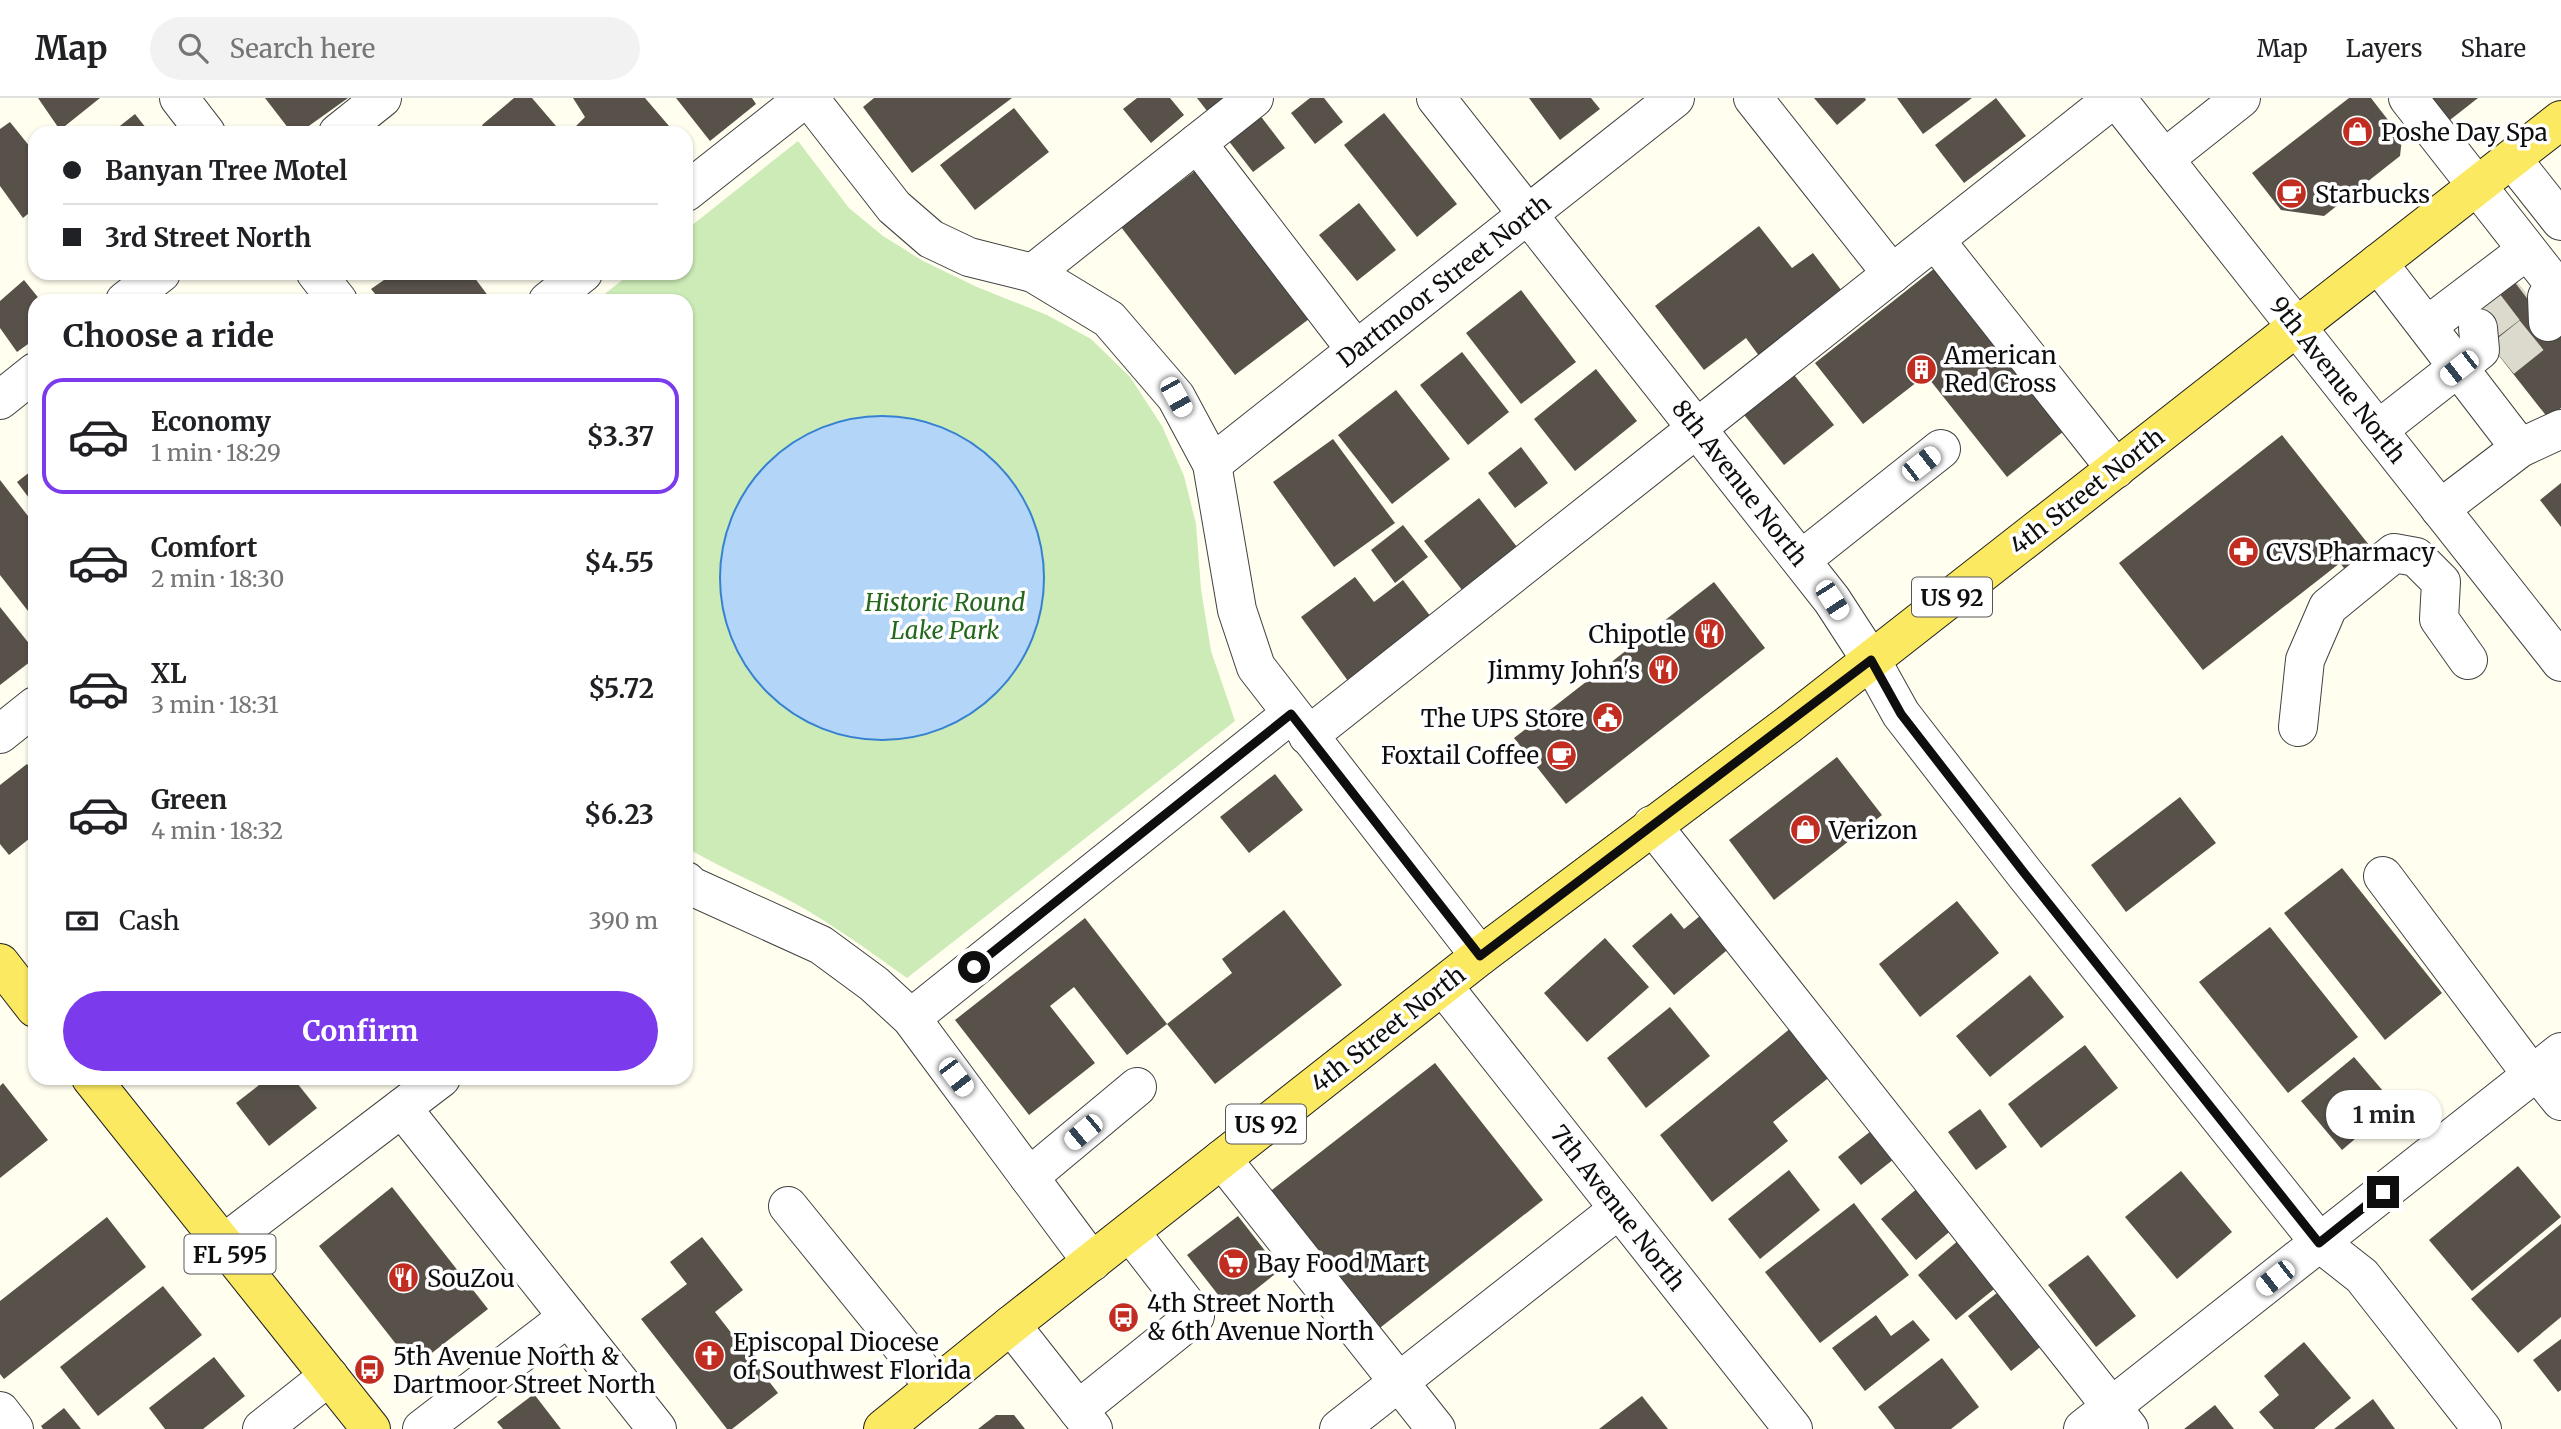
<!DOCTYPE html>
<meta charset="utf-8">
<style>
:root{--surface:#fff;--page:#f2f2f2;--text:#202124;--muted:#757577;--line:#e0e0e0;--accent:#7c3aed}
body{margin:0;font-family:Merriweather,serif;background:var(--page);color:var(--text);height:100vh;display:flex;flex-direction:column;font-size:26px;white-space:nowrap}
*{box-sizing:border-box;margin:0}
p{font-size:23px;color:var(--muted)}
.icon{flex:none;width:38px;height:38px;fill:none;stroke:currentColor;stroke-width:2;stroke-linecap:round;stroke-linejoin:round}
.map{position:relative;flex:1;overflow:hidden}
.drawer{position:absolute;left:28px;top:196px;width:665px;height:791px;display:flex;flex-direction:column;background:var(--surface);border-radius:21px;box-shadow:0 2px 5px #0004}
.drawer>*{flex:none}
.guide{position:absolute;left:28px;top:28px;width:665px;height:154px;border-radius:21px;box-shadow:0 2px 5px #0004;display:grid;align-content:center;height:154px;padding:0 35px;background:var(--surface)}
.end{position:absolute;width:32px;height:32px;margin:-16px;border:9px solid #0e0e0e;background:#fff;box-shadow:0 0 0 4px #fff}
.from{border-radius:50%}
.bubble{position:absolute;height:49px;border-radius:24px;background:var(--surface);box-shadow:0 2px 5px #0004;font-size:23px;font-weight:700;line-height:49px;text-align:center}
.car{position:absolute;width:21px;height:42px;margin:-21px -10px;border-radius:9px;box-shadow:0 0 5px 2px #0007;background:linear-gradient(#fff 24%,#345 0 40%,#fff 0 76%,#345 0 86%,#fff 0)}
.guide b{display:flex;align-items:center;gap:24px;height:66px;font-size:26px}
.guide b+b{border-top:2px solid var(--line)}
.guide i{width:18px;height:18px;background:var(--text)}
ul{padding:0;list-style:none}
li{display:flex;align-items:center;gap:21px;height:116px;margin:0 14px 10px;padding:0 21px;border:4px solid transparent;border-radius:21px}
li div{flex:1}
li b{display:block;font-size:26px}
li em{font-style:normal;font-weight:700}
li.selected{border-color:var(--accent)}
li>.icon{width:63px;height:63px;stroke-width:1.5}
h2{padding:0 35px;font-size:32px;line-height:84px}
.pay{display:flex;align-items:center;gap:18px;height:77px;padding:0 35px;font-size:26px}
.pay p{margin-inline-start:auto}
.button{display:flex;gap:14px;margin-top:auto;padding:14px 35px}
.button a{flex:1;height:80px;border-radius:42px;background:var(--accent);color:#fff;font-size:28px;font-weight:700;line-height:80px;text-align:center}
header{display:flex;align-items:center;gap:42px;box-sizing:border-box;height:98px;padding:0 35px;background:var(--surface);border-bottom:2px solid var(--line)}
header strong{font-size:33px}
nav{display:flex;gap:38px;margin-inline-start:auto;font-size:24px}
.search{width:490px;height:63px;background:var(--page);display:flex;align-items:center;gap:18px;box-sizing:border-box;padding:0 24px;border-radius:38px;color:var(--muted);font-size:26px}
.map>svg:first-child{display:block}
.green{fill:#ccebb7}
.water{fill:#b2d5f8;stroke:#3781d1;stroke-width:2}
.building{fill:#57514a}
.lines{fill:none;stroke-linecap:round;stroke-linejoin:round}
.minor-tunnel{stroke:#dbdacd;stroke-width:38;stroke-dasharray:38 19;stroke-linecap:butt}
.minor-casing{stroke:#414141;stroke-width:40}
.major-casing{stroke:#1f1f1f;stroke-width:40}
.minor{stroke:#fff;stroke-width:38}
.major{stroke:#fce962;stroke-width:38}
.route{stroke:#0e0e0e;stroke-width:9}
.labels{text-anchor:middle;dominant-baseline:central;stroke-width:7;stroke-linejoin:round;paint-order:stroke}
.shield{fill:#fff;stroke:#565656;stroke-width:2}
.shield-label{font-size:23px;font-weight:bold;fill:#0e0e0e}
.poi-label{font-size:24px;fill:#0e0e0e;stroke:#fff;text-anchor:start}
.street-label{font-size:24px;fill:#0e0e0e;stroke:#fff}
.park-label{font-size:24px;font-style:italic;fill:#23681c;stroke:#fff}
</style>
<header>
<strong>Map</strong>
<div class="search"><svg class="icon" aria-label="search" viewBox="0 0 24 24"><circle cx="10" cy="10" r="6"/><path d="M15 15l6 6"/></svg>Search here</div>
<nav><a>Map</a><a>Layers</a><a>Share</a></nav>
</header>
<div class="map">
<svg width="2561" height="1331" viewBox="0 0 2561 1331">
<rect width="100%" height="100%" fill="#fffeef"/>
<path class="green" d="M798,43L849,110L883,138L923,163L977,189L1047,217L1091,241L1130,279L1162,328L1184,378L1196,426L1201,491L1211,553L1235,623L907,880C865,850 823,819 777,796C746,780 715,767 686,749V203H596L631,175H686V132Z"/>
<circle class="water" cx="882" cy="480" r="162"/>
<g class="building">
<path d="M38,0H100L60,32Z"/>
<path d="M265,0H348L299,35H292Z"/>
<path d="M514,0H532L562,35H488L482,27Z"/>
<path d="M573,0H645L675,35H574L572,32L585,19Z"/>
<path d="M676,0H752L756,6L710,43Z"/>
<path d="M874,0H1012L912,75L863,9Z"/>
<path d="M1137,0H1170L1184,17L1151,45L1123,11Z"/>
<path d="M1197,0H1233L1211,18Z"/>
<path d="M1310,0H1324L1343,24L1315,46L1291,15Z"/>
<path d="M1529,0H1591L1600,11L1560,42Z"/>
<path d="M1814,0H1865L1866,2L1837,27Z"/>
<path d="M1897,0H1972L1923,36Z"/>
<path d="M1996,0L2026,38L1964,85L1935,47Z"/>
<path d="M2349,0H2371L2402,40L2400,58L2324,118L2281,112L2252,75Z"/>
<path d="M2419,0H2478L2441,29Z"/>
<path d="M1014,10L1049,54L975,112L940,67Z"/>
<path d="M1256,12L1285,50L1253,74L1224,37Z"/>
<path d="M1384,15L1457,106L1417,139L1344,47Z"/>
<path d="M135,16L150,35H111Z"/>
<path d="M10,24L35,55V110L23,120L0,88V31Z"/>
<path d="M1196,72L1309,221L1235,277L1121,129Z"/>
<path d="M1359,105L1396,152L1357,183L1319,137Z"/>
<path d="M1759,128L1792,170L1813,155L1845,197L1762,262L1746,240L1704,272L1655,208Z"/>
<path d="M1940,166L2069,329L2007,379L1926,277L1863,326L1815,265Z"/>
<path d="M394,175H471L489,199L484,203H381L371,191Z"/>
<path d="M2510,175L2559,238L2561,237V310L2548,320L2463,212Z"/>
<path d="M24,182L41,203H35V241L17,254L0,230V203Z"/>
<path d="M1521,192L1576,264L1521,306L1466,235Z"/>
<path d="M1462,254L1509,314L1468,347L1420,287Z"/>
<path d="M1596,271L1637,323L1575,373L1534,321Z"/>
<path d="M1791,273L1834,327L1784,367L1741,313Z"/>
<path d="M1396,292L1450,361L1392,406L1338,337Z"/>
<path d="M2282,337L2392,476L2365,497L2340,465L2203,572L2119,465Z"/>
<path d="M1333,341L1395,425L1334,469L1273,384Z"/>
<path d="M1521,349L1548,385L1515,410L1488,375Z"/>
<path d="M35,370V408L17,384Z"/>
<path d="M0,382L35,427V522L0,477Z"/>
<path d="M2561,385V429L2540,402Z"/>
<path d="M1479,400L1517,449L1462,492L1424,443Z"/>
<path d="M1403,427L1428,459L1395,485L1371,452Z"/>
<path d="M1355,479L1374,504L1403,482L1434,523L1351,587L1301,519Z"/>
<path d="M1714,484L1765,550L1566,706L1514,640Z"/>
<path d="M0,509L35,553V560L0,587Z"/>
<path d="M1837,659L1882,717L1774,802L1729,742Z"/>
<path d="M27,666L35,676V736L9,757L0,746V687Z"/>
<path d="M1275,676L1303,712L1249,755L1220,719Z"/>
<path d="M2180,699L2216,745L2126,814L2091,767Z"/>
<path d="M2342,770L2442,895L2385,942L2284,815Z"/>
<path d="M1957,803L1999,855L1920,919L1879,866Z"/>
<path d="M1711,809L1739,842L1674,897L1632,848L1671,815L1684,831Z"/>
<path d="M1284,812L1342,887L1215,986L1167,926L1232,875L1222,861Z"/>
<path d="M1085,820L1167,926L1127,957L1074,889L1050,908L1095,965L1029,1017L955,922Z"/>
<path d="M2270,829L2358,939L2288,995L2199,884Z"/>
<path d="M1605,840L1649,889L1587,944L1544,895Z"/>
<path d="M2030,877L2064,919L1990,979L1956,938Z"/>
<path d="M1670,909L1710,958L1646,1010L1607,960Z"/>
<path d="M1797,925L1836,974L1773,1024L1788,1043L1712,1104L1660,1037Z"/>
<path d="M2085,947L2118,990L2041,1050L2008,1006Z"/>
<path d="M2354,959L2395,1007L2342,1052L2301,1003Z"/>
<path d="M1435,965L1543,1102L1376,1233L1268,1095Z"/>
<path d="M268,980H293L317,1010L269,1048L236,1005Z"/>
<path d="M3,985L48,1042L0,1080V988Z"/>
<path d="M1980,1011L2007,1049L1976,1072L1948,1034Z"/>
<path d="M1871,1033L1894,1061L1861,1087L1838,1059Z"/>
<path d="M2518,1068L2561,1119L2472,1193L2429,1142Z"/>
<path d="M1789,1072L1820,1112L1760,1161L1728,1121Z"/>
<path d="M2181,1073L2232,1134L2177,1181L2125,1119Z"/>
<path d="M392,1089L488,1211L414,1269L319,1148Z"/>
<path d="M1919,1089L1954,1130L1916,1162L1881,1121Z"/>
<path d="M1854,1105L1909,1177L1820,1245L1765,1174Z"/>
<path d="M1238,1118L1280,1172L1230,1212L1187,1157Z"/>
<path d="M107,1119L146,1169L4,1281L0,1276V1203Z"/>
<path d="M2561,1126V1219L2518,1255L2471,1201Z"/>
<path d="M702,1139L743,1192L715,1214L778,1295L732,1331H727L641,1221L687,1186L670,1164Z"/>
<path d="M1960,1141L1999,1187L1956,1222L1918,1177Z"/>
<path d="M2088,1157L2136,1218L2096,1249L2048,1187Z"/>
<path d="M2007,1187L2050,1241L2011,1273L1968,1218Z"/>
<path d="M163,1188L202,1237L98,1318L60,1269Z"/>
<path d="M1876,1217L1891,1238L1913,1222L1930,1242L1865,1293L1832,1250Z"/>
<path d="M2561,1241V1292L2558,1294L2533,1262Z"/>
<path d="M2304,1244L2351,1300L2314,1331H2274L2259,1314L2279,1297L2264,1278Z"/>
<path d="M214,1259L245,1298L203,1331H165L149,1310Z"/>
<path d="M1942,1260L1979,1309L1951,1331H1895L1878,1309Z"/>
<path d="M534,1296L561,1331H503L497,1324Z"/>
<path d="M1642,1298L1668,1331H1599Z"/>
<path d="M2373,1301L2395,1331H2334Z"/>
<path d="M2215,1307L2234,1331H2184Z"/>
<path d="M64,1310L81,1331H43L41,1328Z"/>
<path d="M996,1317H1014L1025,1331H978Z"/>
</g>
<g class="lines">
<g class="minor-tunnel">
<path d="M2478,230L2525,194"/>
<path d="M2502,261L2548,224"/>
</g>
<defs>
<g id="minor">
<path d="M179,0L206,35"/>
<path d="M809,0L894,109L931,141L969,159L1033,175L1109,221L1176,299L1212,366L1237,512L1256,569L1480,858"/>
<path d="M1436,0L1832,502L1871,562L1901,616L2025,776L2320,1145L2362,1178L2482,1331"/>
<path d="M1753,0L1892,176"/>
<path d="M2116,0L2561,564"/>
<path d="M2408,0L2558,191L2561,189"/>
<path d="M338,35L382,0"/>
<path d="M1197,45L1356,252"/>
<path d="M2164,61L2241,0"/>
<path d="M2512,61L2561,123"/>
<path d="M686,94L805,0"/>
<path d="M1935,142L2116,371"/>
<path d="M2378,165L2520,350"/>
<path d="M316,175L338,203"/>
<path d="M1033,175L1254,0"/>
<path d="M2547,199L2548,224"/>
<path d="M125,203L161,175"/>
<path d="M548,203L583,175"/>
<path d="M2427,228L2527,152"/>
<path d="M0,302L35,274"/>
<path d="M2378,332L2480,252L2478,230"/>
<path d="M1212,366L1675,0"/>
<path d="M2440,411L2520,350L2561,331"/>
<path d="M1801,462L1941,351"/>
<path d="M2298,629L2305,562L2328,509L2394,455L2416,459L2441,484L2439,521L2468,562"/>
<path d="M0,636L35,608"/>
<path d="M1308,638L2114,0"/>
<path d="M1652,727L2129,1331"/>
<path d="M2383,778L2532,977"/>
<path d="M686,783L691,788L821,847L874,886L911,920L1092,1164"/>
<path d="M1443,888L1793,1331"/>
<path d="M911,920L1291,616"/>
<path d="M2537,973L2561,1003"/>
<path d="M402,1010L568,1219L422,1331"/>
<path d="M1222,1061L1436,1331"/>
<path d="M1029,1079L1137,989"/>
<path d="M788,1108L935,1289"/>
<path d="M223,1146L441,980"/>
<path d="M568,1219L657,1331"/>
<path d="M1011,1227L1093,1331"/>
<path d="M1078,1312L1195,1218L1130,1134"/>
<path d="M0,1313L14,1331"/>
<path d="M262,1331L329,1278"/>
<path d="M1339,1331L1619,1111"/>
<path d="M2083,1331L2561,954"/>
</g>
<g id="major">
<path d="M0,865L35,910"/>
<path d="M91,980L371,1331"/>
<path d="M883,1331L1011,1227L1480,858L1788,627L2561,22"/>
</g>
</defs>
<use href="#minor" class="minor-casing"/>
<use href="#major" class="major-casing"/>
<use href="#minor" class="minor"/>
<use href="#major" class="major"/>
</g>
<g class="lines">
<path class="route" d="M974,869L1291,616L1480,858L1871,562L1901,616L2025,776L2319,1145L2383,1094"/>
</g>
<defs>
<symbol id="shop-disc" viewBox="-11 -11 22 22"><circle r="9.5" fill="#c22d22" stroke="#fff"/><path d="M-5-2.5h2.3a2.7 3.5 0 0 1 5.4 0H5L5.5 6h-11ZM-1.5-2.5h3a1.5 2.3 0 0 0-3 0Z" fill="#fff"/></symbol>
<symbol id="cafe-disc" viewBox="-11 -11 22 22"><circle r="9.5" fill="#c22d22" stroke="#fff"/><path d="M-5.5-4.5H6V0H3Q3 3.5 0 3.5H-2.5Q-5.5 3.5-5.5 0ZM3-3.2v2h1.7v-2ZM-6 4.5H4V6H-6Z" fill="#fff"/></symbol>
<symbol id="building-disc" viewBox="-11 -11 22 22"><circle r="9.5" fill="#c22d22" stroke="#fff"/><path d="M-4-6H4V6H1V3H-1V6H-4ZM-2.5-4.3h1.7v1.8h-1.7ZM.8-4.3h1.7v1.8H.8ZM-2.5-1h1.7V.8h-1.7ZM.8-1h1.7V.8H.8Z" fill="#fff"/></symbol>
<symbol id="pharmacy-disc" viewBox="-11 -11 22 22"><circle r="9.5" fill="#c22d22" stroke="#fff"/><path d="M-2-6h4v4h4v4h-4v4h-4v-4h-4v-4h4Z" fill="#fff"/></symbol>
<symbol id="restaurant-disc" viewBox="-11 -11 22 22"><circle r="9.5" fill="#c22d22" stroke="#fff"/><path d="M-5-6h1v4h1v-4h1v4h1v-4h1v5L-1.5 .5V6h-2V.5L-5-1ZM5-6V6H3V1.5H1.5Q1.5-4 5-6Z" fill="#fff"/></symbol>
<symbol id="civic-disc" viewBox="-11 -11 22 22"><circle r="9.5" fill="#c22d22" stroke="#fff"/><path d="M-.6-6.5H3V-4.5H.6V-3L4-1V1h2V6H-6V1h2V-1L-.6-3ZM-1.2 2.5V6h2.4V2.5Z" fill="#fff"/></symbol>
<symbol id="supermarket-disc" viewBox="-11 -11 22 22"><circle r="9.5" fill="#c22d22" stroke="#fff"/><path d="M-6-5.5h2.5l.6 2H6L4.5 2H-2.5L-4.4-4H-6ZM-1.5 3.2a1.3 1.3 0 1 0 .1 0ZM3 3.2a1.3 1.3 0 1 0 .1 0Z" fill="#fff"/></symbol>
<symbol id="bus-disc" viewBox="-11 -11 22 22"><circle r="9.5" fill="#c22d22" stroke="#fff"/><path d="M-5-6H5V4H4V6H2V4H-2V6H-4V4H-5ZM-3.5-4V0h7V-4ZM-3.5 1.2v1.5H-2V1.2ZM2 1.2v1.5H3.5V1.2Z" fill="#fff"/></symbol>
<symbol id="church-disc" viewBox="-11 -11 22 22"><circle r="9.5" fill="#c22d22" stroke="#fff"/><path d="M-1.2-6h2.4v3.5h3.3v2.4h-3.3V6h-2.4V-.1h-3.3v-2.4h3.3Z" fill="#fff"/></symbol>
</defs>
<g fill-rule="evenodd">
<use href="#shop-disc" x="2340" y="16" width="35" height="35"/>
<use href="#cafe-disc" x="2274" y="78" width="35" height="35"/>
<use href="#building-disc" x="1904" y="254" width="35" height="35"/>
<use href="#pharmacy-disc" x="2226" y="436" width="35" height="35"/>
<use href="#restaurant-disc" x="1692" y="518" width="35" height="35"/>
<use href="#restaurant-disc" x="1646" y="554" width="35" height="35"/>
<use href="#civic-disc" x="1590" y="602" width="35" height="35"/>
<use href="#cafe-disc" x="1544" y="640" width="35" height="35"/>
<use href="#shop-disc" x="1788" y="714" width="35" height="35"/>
<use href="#supermarket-disc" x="1216" y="1148" width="35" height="35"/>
<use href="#restaurant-disc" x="386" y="1162" width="35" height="35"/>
<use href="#bus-disc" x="1106" y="1202" width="35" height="35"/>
<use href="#church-disc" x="692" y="1240" width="35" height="35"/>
<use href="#bus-disc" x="352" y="1254" width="35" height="35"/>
</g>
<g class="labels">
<g class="shield">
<rect x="1912" y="479.5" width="80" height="39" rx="5"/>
<rect x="1226" y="1006.5" width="80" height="39" rx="5"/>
<rect x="184.5" y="1136.5" width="91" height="39" rx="5"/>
</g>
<g class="shield-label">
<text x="1952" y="499">US 92</text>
<text x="1266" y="1026">US 92</text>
<text x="230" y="1156">FL 595</text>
</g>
<g class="poi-label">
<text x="2381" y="34">Poshe Day Spa</text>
<text x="2315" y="96">Starbucks</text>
<text x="1944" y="257">American<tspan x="1944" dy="28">Red Cross</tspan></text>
<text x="2266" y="454">CVS Pharmacy</text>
<text x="1686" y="536" text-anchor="end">Chipotle</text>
<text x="1640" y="572" text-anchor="end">Jimmy John's</text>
<text x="1584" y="620" text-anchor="end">The UPS Store</text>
<text x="1539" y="657" text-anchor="end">Foxtail Coffee</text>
<text x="1829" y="732">Verizon</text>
<text x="1257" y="1165">Bay Food Mart</text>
<text x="427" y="1180">SouZou</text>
<text x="1147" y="1205">4th Street North<tspan x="1147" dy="28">&amp; 6th Avenue North</tspan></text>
<text x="733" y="1244">Episcopal Diocese<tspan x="733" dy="28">of Southwest Florida</tspan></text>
<text x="393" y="1258">5th Avenue North &amp;<tspan x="393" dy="28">Dartmoor Street North</tspan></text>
</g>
<g class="street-label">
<text transform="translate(1444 183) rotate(-38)">Dartmoor Street North</text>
<text transform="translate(2338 282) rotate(52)">9th Avenue North</text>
<text transform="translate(1740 385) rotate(52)">8th Avenue North</text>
<text transform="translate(2087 393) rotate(-38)">4th Street North</text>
<text transform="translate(1388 931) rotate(-38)">4th Street North</text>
<text transform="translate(1618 1110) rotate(52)">7th Avenue North</text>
</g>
<g class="park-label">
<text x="945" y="504">Historic Round<tspan x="945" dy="28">Lake Park</tspan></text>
</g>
</g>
</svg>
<i class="end from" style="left:974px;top:869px"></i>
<i class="end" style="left:2383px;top:1094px"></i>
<div class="bubble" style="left:2326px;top:992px;width:116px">1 min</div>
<i class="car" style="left:2459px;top:270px;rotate:232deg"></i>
<i class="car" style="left:1176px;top:299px;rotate:151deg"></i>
<i class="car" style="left:1921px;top:366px;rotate:52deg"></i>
<i class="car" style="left:1832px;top:502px;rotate:147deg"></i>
<i class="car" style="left:956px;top:979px;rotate:143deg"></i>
<i class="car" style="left:1083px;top:1034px;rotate:230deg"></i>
<i class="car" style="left:2275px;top:1180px;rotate:232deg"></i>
<div class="guide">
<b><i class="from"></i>Banyan Tree Motel</b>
<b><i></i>3rd Street North</b>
</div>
<section class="drawer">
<h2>Choose a ride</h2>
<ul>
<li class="selected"><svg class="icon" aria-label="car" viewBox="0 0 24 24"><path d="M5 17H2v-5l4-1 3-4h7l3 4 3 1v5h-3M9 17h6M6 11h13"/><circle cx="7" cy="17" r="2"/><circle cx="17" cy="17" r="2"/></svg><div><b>Economy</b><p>1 min · 18:29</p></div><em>$3.37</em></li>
<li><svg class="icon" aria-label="car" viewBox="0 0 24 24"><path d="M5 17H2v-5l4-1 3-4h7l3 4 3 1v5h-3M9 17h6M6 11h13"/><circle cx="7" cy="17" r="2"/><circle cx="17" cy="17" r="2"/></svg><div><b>Comfort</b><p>2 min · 18:30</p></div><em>$4.55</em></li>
<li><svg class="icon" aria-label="car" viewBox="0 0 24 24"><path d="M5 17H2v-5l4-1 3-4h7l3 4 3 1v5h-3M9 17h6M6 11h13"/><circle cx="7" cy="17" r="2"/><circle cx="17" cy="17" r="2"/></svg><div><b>XL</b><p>3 min · 18:31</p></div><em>$5.72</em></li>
<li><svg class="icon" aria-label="car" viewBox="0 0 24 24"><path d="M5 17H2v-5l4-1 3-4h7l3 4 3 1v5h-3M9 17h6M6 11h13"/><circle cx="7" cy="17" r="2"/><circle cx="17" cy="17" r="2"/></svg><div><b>Green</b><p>4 min · 18:32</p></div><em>$6.23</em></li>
</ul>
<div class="pay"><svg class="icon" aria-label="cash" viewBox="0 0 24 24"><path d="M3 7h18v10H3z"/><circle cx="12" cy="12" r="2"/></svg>Cash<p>390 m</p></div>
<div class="button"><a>Confirm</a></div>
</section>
</div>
